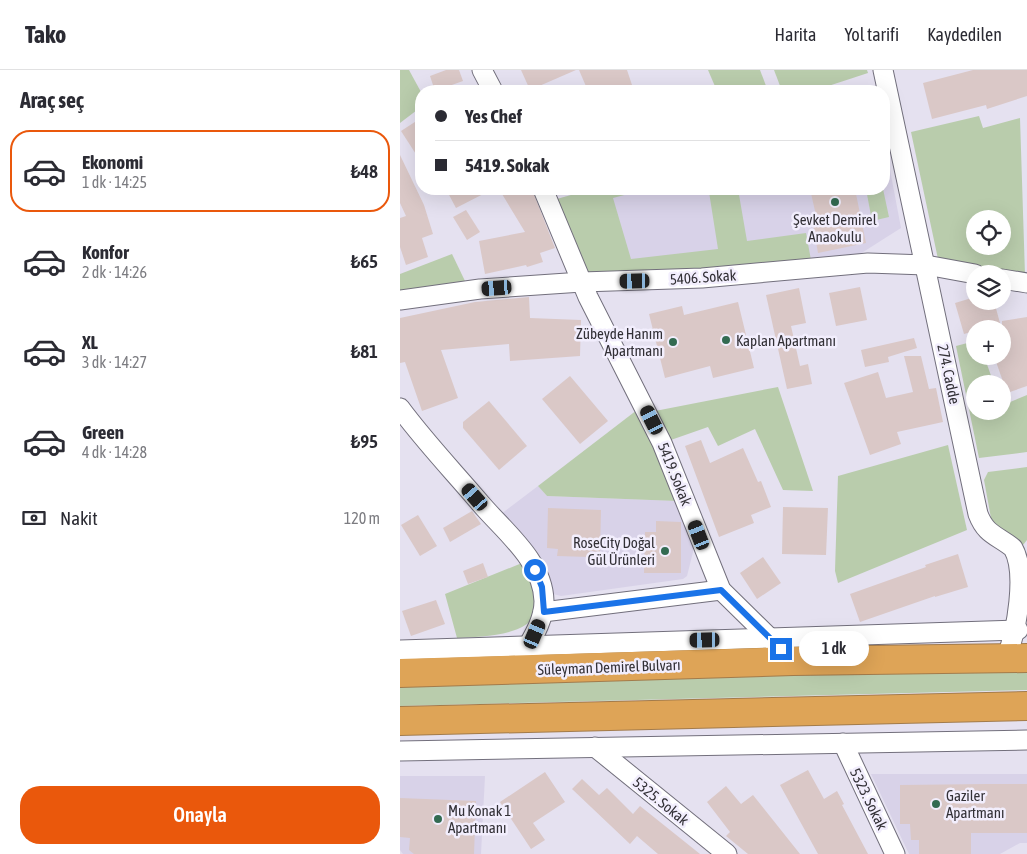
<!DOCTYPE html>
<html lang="tr">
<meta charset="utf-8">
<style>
:root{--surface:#fff;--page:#f7f7f7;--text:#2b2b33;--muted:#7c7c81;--line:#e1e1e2;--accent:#ea580c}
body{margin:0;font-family:"Asap Condensed",sans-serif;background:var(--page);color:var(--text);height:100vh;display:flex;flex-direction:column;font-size:19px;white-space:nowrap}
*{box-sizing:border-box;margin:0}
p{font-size:16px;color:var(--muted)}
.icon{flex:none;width:28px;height:28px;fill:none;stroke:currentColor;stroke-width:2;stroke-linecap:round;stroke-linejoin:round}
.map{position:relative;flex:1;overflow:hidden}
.drawer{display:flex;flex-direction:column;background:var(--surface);width:400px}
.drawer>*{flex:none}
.guide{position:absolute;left:15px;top:15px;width:475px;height:110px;border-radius:20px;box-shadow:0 5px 20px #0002;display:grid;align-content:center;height:110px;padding:0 20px;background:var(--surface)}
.buttons{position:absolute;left:566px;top:140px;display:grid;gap:10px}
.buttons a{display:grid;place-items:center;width:45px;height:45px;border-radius:50%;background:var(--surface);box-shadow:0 5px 20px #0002;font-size:25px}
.end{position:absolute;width:22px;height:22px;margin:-11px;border:6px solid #1a73e8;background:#fff;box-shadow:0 0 0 2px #fff}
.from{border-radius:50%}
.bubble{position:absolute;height:35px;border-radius:18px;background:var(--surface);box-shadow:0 5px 20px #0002;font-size:16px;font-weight:600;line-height:35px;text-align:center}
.car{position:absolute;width:15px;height:30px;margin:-15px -8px;border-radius:6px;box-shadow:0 0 4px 1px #0007;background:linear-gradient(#222 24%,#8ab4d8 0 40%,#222 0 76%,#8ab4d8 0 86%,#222 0)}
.guide b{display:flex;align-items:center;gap:18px;height:48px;font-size:19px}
.guide b+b{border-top:1px solid var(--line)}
.guide i{width:12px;height:12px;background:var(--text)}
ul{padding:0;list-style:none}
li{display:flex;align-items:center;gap:15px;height:82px;margin:0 10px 8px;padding:0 10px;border:2px solid transparent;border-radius:20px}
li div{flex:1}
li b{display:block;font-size:19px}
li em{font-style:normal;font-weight:600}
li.current{border-color:var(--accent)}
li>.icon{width:45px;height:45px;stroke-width:1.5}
h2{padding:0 20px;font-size:22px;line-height:60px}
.pay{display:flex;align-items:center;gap:12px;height:55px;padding:0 20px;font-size:19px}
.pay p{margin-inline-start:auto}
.cta{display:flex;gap:10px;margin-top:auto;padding:10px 20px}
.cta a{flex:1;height:58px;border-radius:20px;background:var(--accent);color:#fff;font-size:20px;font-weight:600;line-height:58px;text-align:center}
header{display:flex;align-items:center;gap:30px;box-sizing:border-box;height:70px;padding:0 25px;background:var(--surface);border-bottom:1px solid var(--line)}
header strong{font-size:24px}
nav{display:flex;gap:28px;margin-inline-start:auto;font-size:18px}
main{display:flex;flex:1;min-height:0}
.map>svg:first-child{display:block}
.built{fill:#d8d2e8}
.green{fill:#b9ccac;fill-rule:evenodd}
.building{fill:#dac8c7}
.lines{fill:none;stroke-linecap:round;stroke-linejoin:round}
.street-casing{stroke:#726f7c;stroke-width:21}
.highway-casing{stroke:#a27b4b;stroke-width:30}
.street{stroke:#fff;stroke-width:19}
.highway{stroke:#dea457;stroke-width:28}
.route{stroke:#1a73e8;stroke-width:6}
.poi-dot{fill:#336b52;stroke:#f2eefd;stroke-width:2}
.labels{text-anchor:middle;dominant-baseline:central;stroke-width:5;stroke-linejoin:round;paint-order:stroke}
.poi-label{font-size:15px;fill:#323036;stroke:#f2eefd;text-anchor:start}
.street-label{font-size:15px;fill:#323036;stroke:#f2eefd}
</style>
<header>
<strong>Tako</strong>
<nav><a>Harita</a><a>Yol tarifi</a><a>Kaydedilen</a></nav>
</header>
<main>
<section class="drawer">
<h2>Araç seç</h2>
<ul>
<li class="current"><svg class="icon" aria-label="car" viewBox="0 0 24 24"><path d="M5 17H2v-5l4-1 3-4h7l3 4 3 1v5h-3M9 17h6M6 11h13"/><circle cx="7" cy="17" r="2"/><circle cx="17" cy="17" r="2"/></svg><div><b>Ekonomi</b><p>1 dk · 14:25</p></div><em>₺48</em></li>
<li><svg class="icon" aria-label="car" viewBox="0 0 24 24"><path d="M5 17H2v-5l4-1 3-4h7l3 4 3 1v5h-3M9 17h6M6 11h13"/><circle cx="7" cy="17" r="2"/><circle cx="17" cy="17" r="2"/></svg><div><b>Konfor</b><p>2 dk · 14:26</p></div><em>₺65</em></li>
<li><svg class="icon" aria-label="car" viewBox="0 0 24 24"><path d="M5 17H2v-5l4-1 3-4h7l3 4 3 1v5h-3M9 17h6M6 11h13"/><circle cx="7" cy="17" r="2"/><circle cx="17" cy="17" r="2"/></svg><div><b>XL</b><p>3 dk · 14:27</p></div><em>₺81</em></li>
<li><svg class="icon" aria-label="car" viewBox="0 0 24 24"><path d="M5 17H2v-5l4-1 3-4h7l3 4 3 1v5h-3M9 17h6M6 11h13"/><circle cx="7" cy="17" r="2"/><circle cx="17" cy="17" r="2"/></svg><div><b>Green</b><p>4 dk · 14:28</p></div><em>₺95</em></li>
</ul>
<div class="pay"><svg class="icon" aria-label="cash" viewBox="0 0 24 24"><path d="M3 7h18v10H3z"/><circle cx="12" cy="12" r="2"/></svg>Nakit<p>120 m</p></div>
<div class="cta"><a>Onayla</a></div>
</section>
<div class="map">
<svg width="627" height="784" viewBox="0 0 627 784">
<rect width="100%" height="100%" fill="#e5e1f0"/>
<g class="built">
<path d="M484,68L501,158L460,184L450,187L187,205L157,129L192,119H484Z"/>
<path d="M138,416L147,426L277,431L293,476V482L287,506L283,509L161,526L153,524L146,506L101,444Z"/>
<path d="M471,704H627V773H620L600,784H509Z"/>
<path d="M0,706H85L81,784H3L0,780Z"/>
</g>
<g class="green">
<path d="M0,0H9L21,22V37L0,53Z"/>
<path d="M308,0H360L368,21H317Z"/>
<path d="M374,0H467L468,3L413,21H382Z"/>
<path d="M579,46L583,58L620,48L625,205L538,189L511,62ZM575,149H602V176H575Z"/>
<path d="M192,119H247L213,128L231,189L318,179L309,122L325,119H338L347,171L406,163L411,190L274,201L187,205L157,129Z"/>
<path d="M466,119H483L489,147L472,151Z"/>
<path d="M52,184L65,211L62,215L0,224V204Z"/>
<path d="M575,271V286H584L594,314H575V341H602L603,335L627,325V382L579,388L556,276Z"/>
<path d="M378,317L413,421L383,420L355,359L318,376L308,357L268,371L255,341Z"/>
<path d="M237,340L249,363L277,431L147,426L138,416Z"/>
<path d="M548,375L567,460L438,513L435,501L438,406Z"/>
<path d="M627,397V470L623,475L596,455L591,448L584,410L588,402Z"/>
<path d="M122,493C131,506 138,522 135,537C134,541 132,548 129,552C115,566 76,567 57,568L45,524Z"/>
<path d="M627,598V620L0,636V615Z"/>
</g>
<g class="building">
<path d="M46,0H59L63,11L35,21L30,6Z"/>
<path d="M121,0H176L130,20Z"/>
<path d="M179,0H227L234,21H188Z"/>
<path d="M573,0H627V26L587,39L586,35L532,49L523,13Z"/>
<path d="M21,48V92L1,61Z"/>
<path d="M0,85L24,135L33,164L22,168L28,187L6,195L0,177V148L6,146L0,133Z"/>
<path d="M56,119H93L56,138L48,123Z"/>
<path d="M99,119H132L155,178L140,183L143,192L127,197L126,195L85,204L79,171L125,162Z"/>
<path d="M410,119H455L466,173L418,183L413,155L418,154Z"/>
<path d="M66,140L80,162L67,170L53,147Z"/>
<path d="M460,217L467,250L436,256L429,223Z"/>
<path d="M399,218L406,253L391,256L400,296L408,294L412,314L387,319L366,225Z"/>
<path d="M129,227L130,248L181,250L180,286L110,291L109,274L41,280L58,328L22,341L5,292L0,293V248L75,232Z"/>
<path d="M575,227V231H594L600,253L581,259H575V261L564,264L555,233Z"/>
<path d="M338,232L354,298L313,308L310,296L265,308L249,244L282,236L284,245Z"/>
<path d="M627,247V316L607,323L594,286H602V251Z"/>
<path d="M514,268L517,278L488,287L489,292L465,297L461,280Z"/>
<path d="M504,286H521L529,319L536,318L543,352L497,362L501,374L470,385L444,313L478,302L486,328L513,322Z"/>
<path d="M170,306L208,351L180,374L142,329Z"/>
<path d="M89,331L127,376L99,400L63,358V352Z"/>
<path d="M301,370L310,393L343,378L358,412L361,411L371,437L351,445L354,453L319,467L285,376Z"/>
<path d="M383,437L428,438L426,485L382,484Z"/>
<path d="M148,438L201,440L200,482L190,481L189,487L157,486L158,479L147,478Z"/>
<path d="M72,441L81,454L50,472L43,458Z"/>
<path d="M18,445L37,476L20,486L1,455Z"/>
<path d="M256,451L281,452V503H244L245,462H256Z"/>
<path d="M558,484L568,517L535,527V526L460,552L450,524L526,497L525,495Z"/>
<path d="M363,487L381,513L357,529L340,503Z"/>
<path d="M83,493L88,507L68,514L63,501Z"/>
<path d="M36,530L45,554L11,566L2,541Z"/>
<path d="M408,700L424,729L437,721L444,734L442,735L468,784H418L380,715Z"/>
<path d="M145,702L165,732L133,753L145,770L131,779L100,732Z"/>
<path d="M182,709L199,725L207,718L233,744L240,736L300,784H258L237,766L230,774L172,719Z"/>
<path d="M587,714H627V763H571V784H519V770H511L510,754H500V715Z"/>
<path d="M326,716L341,734L353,725L400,784H348L326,766L330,762L307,732Z"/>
<path d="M0,728L76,731L74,784H14L9,780L10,768L0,767Z"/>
</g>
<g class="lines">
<defs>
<g id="street">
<path d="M82,0L93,21"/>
<path d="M483,0L578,444C586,465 597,465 613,478C627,502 617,561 606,588"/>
<path d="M143,119L188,227L262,373L321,520L374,572"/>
<path d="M602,209L627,213"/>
<path d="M0,230L80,219L182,212L302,208L468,193L526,195L575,204"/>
<path d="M0,338C25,372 54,402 81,434C105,462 143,491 144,531C144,550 133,567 124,583"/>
<path d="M143,542L321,520"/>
<path d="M0,580L618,560"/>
<path d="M443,673L495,784"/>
<path d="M195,677L327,784"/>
<path d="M0,681L627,670"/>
</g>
<g id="highway">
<path d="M0,603L393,591L627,588"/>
<path d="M0,651L627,636"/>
</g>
</defs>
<use href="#street" class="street-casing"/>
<use href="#highway" class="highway-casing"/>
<use href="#street" class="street"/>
<use href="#highway" class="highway"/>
</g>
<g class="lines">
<path class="route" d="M135,500L142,517L144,542L321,520L381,579"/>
</g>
<g class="poi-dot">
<circle cx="435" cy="132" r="5"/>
<circle cx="326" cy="270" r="5"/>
<circle cx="273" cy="272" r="5"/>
<circle cx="265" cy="481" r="5"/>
<circle cx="536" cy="734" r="5"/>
<circle cx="38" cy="749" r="5"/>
</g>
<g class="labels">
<g class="poi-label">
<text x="435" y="149" text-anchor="middle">Şevket Demirel<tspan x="435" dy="17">Anaokulu</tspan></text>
<text x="263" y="263" text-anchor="end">Zübeyde Hanım<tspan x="263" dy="17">Apartmanı</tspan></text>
<text x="336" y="270">Kaplan Apartmanı</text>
<text x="255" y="472" text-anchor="end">RoseCity Doğal<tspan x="255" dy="17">Gül Ürünleri</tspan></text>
<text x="546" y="725">Gaziler<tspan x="546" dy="17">Apartmanı</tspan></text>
<text x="48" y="740">Mu Konak 1<tspan x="48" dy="17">Apartmanı</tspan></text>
</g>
<g class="street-label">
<text transform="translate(303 207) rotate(-4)">5406. Sokak</text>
<text transform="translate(549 304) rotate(78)">274. Cadde</text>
<text transform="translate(275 404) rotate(68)">5419. Sokak</text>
<text transform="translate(209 597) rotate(-2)">Süleyman Demirel Bulvarı</text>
<text transform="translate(469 729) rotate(64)">5323. Sokak</text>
<text transform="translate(261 731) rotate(39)">5325. Sokak</text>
</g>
</g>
</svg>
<div class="buttons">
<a><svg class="icon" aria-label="locate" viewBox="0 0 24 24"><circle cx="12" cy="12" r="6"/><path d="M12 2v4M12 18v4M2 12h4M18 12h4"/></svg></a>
<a><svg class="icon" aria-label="layers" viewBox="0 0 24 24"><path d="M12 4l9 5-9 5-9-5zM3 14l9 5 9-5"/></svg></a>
<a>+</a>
<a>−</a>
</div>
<i class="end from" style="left:135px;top:500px"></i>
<i class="end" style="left:381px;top:579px"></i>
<div class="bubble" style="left:399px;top:561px;width:70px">1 dk</div>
<i class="car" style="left:235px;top:211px;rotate:269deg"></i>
<i class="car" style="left:97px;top:218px;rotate:266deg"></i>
<i class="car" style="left:252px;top:350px;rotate:333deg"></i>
<i class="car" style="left:75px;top:427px;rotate:319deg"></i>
<i class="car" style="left:299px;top:465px;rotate:339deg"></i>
<i class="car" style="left:135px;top:564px;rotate:23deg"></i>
<i class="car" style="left:305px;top:570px;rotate:269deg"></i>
<div class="guide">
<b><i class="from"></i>Yes Chef</b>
<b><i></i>5419. Sokak</b>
</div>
</div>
</main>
